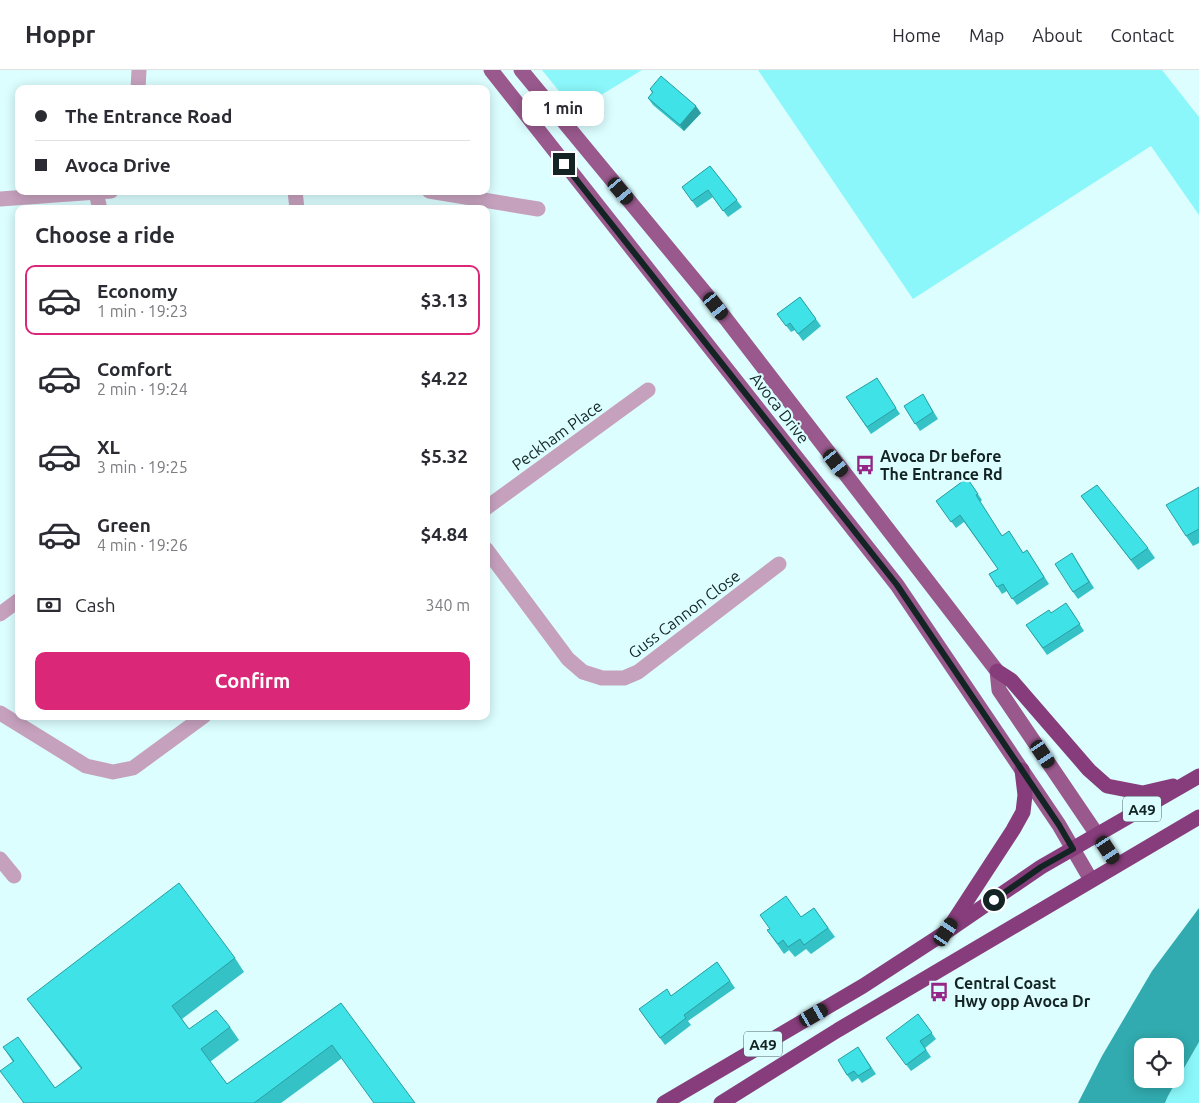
<!DOCTYPE html>
<meta charset="utf-8">
<style>
:root{--surface:#fff;--page:#f2f2f3;--text:#2b2b33;--muted:#7c7c81;--line:#e1e1e2;--accent:#db2777}
body{margin:0;font-family:Ubuntu,sans-serif;background:var(--page);color:var(--text);height:100vh;display:flex;flex-direction:column;font-size:19px;white-space:nowrap}
*{box-sizing:border-box;margin:0}
p{font-size:16px;color:var(--muted)}
.icon{flex:none;width:28px;height:28px;fill:none;stroke:currentColor;stroke-width:2;stroke-linecap:round;stroke-linejoin:round}
.map{position:relative;flex:1;overflow:hidden}
.sheet{position:absolute;left:15px;top:135px;width:475px;height:515px;display:flex;flex-direction:column;background:var(--surface);border-radius:10px;box-shadow:0 2px 12px #0003}
.sheet>*{flex:none}
.top-card{position:absolute;left:15px;top:15px;width:475px;height:110px;border-radius:10px;box-shadow:0 2px 12px #0003;display:grid;align-content:center;height:110px;padding:0 20px;background:var(--surface)}
.tools{position:absolute;left:1134px;top:968px;display:grid;gap:10px}
.tools a{display:grid;place-items:center;width:50px;height:50px;border-radius:10px;background:var(--surface);box-shadow:0 2px 12px #0003;font-size:25px}
.end{position:absolute;width:22px;height:22px;margin:-11px;border:6px solid #142424;background:#fff;box-shadow:0 0 0 2px #fff}
.from{border-radius:50%}
.bubble{position:absolute;height:35px;border-radius:10px;background:var(--surface);box-shadow:0 2px 12px #0003;font-size:16px;font-weight:700;line-height:35px;text-align:center}
.car{position:absolute;width:15px;height:30px;margin:-15px -8px;border-radius:6px;box-shadow:0 0 4px 1px #0007;background:linear-gradient(#222 24%,#8ab4d8 0 40%,#222 0 76%,#8ab4d8 0 86%,#222 0)}
.top-card b{display:flex;align-items:center;gap:18px;height:48px;font-size:19px}
.top-card b+b{border-top:1px solid var(--line)}
.top-card i{width:12px;height:12px;background:var(--text)}
ul{padding:0;list-style:none}
li{display:flex;align-items:center;gap:15px;height:70px;margin:0 10px 8px;padding:0 10px;border:2px solid transparent;border-radius:10px}
li div{flex:1}
li b{display:block;font-size:19px}
li em{font-style:normal;font-weight:700}
li.on{border-color:var(--accent)}
li>.icon{width:45px;height:45px;stroke-width:1.5}
h2{padding:0 20px;font-size:22px;line-height:60px}
.pay{display:flex;align-items:center;gap:12px;height:55px;padding:0 20px;font-size:19px}
.pay p{margin-inline-start:auto}
.primary-button{display:flex;gap:10px;margin-top:auto;padding:10px 20px}
.primary-button a{flex:1;height:58px;border-radius:10px;background:var(--accent);color:#fff;font-size:20px;font-weight:700;line-height:58px;text-align:center}
header{display:flex;align-items:center;gap:30px;box-sizing:border-box;height:70px;padding:0 25px;background:var(--surface);border-bottom:1px solid var(--line)}
header strong{font-size:24px}
nav{display:flex;gap:28px;margin-inline-start:auto;font-size:18px}
.map>svg:first-child{display:block}
.green{fill:#8bf7fa}
.water{fill:#31abaf;fill-rule:evenodd}
.lines{fill:none;stroke-linecap:round;stroke-linejoin:round}
.minor{stroke:#c6a1be;stroke-width:15}
.major{stroke:#99598d;stroke-width:15}
.highway{stroke:#873d7b;stroke-width:15}
.wall{fill:#35c2c7}
.shaded-wall{fill:#2b9ea2}
.building{fill:#3ee2e7;stroke:#2b9ea2}
.route{stroke:#142424;stroke-width:6}
.labels{text-anchor:middle;dominant-baseline:central;stroke-width:4.5;stroke-linejoin:round;paint-order:stroke}
.shield{fill:#dcfeff;stroke:#506566;stroke-width:1}
.shield-label{font-size:15px;font-weight:bold;fill:#142424}
.street-label{font-size:16px;fill:#142424;stroke:#dcfeff}
.poi-label{font-size:16px;font-weight:bold;fill:#142424;stroke:#dcfeff;text-anchor:start}
</style>
<header>
<strong>Hoppr</strong>
<nav><a>Home</a><a>Map</a><a>About</a><a>Contact</a></nav>
</header>
<div class="map">
<svg width="1199" height="1033" viewBox="0 0 1199 1033">
<rect width="100%" height="100%" fill="#dcfeff"/>
<g class="green">
<path d="M542,0H642L575,41Z"/>
<path d="M758,0H1162L1199,47V145L1151,76L913,229Z"/>
<path d="M1199,972V1033H1165L1168,1026Z"/>
</g>
<path class="water" d="M1199,838V972L1168,1026L1165,1033H1078L1102,986L1152,901ZM1142,976H1175V1009H1142Z"/>
<g class="lines">
<g class="minor">
<path d="M138,19L139,0"/>
<path d="M295,121L297,139"/>
<path d="M429,121L538,139"/>
<path d="M96,123L100,139"/>
<path d="M0,129L111,121"/>
<path d="M486,438L648,320"/>
<path d="M486,479L568,589L583,602L602,608H624L638,602L779,494"/>
<path d="M0,544L19,530"/>
<path d="M0,643L86,696L113,702L133,698L204,646"/>
<path d="M0,789L14,806"/>
</g>
<g class="major">
<path d="M491,0L897,515L1059,755L1091,810"/>
<path d="M521,0L716,236L997,601L999,620L1117,794"/>
</g>
<g class="highway">
<path d="M997,601L1011,610L1089,700L1107,716L1143,723L1173,716"/>
<path d="M951,855L1013,760L1023,742L1025,725L1022,700"/>
<path d="M664,1033L863,916L946,862L1041,797L1199,706"/>
<path d="M721,1033L838,960L1199,747"/>
</g>
</g>
<g class="wall">
<path d="M650,19L701,43L684,61L653,35L648,28L652,23Z"/>
<path d="M710,96L742,137L728,147L713,127L697,138L682,117Z"/>
<path d="M800,227L821,256L803,271L795,260L791,262L777,244Z"/>
<path d="M881,315L900,344L871,364L846,327Z"/>
<path d="M927,331L938,349L920,361L904,336Z"/>
<path d="M967,408L982,430L980,432L1002,466L1009,461L1023,483L1027,480L1049,514L1017,535L1007,521L1002,524L989,504L998,499L964,452L956,458L936,431Z"/>
<path d="M1199,417V473L1193,476L1186,466Z"/>
<path d="M1081,426L1148,478L1155,488L1138,500Z"/>
<path d="M1072,483L1094,518L1078,529L1073,522Z"/>
<path d="M1071,540L1084,561L1047,585L1026,555L1051,543Z"/>
<path d="M814,838L835,867L811,884L806,879L795,887L789,880L784,884L767,860L801,847Z"/>
<path d="M235,888L244,902L182,949L189,959L230,957L239,970L210,992L227,1014L341,933V989L281,1033H23L13,992L3,977L55,1018L81,999L37,942L27,929Z"/>
<path d="M717,892L735,918L688,951L691,955L665,975L639,939L671,926Z"/>
<path d="M918,944L936,969L925,978L931,987L911,1001L891,975Z"/>
<path d="M858,977L876,1004L862,1013L858,1008L852,1012L847,1005Z"/>
</g>
<path class="shaded-wall" d="M696,36L701,43L684,61L680,55Z"/>
<g class="building">
<path d="M661,6L696,36L680,55L648,28L653,22L650,19Z"/>
<path d="M710,96L737,130L723,141L708,120L692,131L682,117Z"/>
<path d="M800,227L816,249L798,264L790,253L786,256L777,244Z"/>
<path d="M877,308L896,338L867,357L846,327Z"/>
<path d="M923,324L933,342L915,354L904,336Z"/>
<path d="M967,408L978,424L976,425L1002,466L1009,461L1023,483L1027,480L1044,507L1012,529L1003,514L997,517L989,504L998,499L960,445L951,452L936,431Z"/>
<path d="M1097,415L1148,478L1131,490L1081,426Z"/>
<path d="M1199,417V459L1186,466L1166,435Z"/>
<path d="M1072,483L1089,512L1073,522L1055,494Z"/>
<path d="M1066,533L1080,554L1043,578L1026,555L1049,540L1051,543Z"/>
<path d="M179,813L235,888L172,936L189,959L216,940L230,957L201,979L227,1014L341,933L415,1033H374L332,975L254,1033H24L0,1001L14,991L3,977L18,967L55,1018L82,998L27,929Z"/>
<path d="M786,826L801,847L814,838L828,858L804,875L800,869L788,877L783,870L778,874L767,860L770,859L760,845Z"/>
<path d="M717,892L730,911L684,945L686,948L660,968L639,939L667,919L671,926Z"/>
<path d="M918,944L932,963L920,971L926,980L906,995L886,968Z"/>
<path d="M858,977L871,998L858,1006L854,1001L847,1005L838,990Z"/>
</g>
<g class="lines">
<path class="route" d="M564,94L897,515L1059,755L1073,779L1041,797L994,830"/>
</g>
<defs>
<symbol id="bus-bare" viewBox="-9 -9 18 18"><path d="M-5-6H5V4H4V6H2V4H-2V6H-4V4H-5ZM-3.5-4V0h7V-4ZM-3.5 1.2v1.5H-2V1.2ZM2 1.2v1.5H3.5V1.2Z" fill="#952686" stroke="#dcfeff" stroke-width="2.5" paint-order="stroke"/></symbol>
</defs>
<g fill-rule="evenodd">
<use href="#bus-bare" x="851" y="381" width="28" height="28"/>
<use href="#bus-bare" x="925" y="908" width="28" height="28"/>
</g>
<g class="labels">
<g class="shield">
<rect x="1123" y="726.5" width="38" height="25" rx="4"/>
<rect x="744" y="961.5" width="38" height="25" rx="4"/>
</g>
<g class="shield-label">
<text x="1142" y="739">A49</text>
<text x="763" y="974">A49</text>
</g>
<g class="street-label">
<text transform="translate(780 338) rotate(52)">Avoca Drive</text>
<text transform="translate(557 365) rotate(-36)">Peckham Place</text>
<text transform="translate(684 544) rotate(-37)">Guss Cannon Close</text>
</g>
<g class="poi-label">
<text x="880" y="386">Avoca Dr before<tspan x="880" dy="18">The Entrance Rd</tspan></text>
<text x="954" y="913">Central Coast<tspan x="954" dy="18">Hwy opp Avoca Dr</tspan></text>
</g>
</g>
</svg>
<div class="tools">
<a><svg class="icon" aria-label="locate" viewBox="0 0 24 24"><circle cx="12" cy="12" r="6"/><path d="M12 2v4M12 18v4M2 12h4M18 12h4"/></svg></a>
</div>
<i class="end from" style="left:994px;top:830px"></i>
<i class="end" style="left:564px;top:94px"></i>
<div class="bubble" style="left:522px;top:21px;width:82px">1 min</div>
<i class="car" style="left:621px;top:121px;rotate:140deg"></i>
<i class="car" style="left:716px;top:236px;rotate:143deg"></i>
<i class="car" style="left:836px;top:393px;rotate:143deg"></i>
<i class="car" style="left:1043px;top:684px;rotate:146deg"></i>
<i class="car" style="left:1108px;top:780px;rotate:147deg"></i>
<i class="car" style="left:946px;top:862px;rotate:33deg"></i>
<i class="car" style="left:814px;top:945px;rotate:60deg"></i>
<div class="top-card">
<b><i class="from"></i>The Entrance Road</b>
<b><i></i>Avoca Drive</b>
</div>
<section class="sheet">
<h2>Choose a ride</h2>
<ul>
<li class="on"><svg class="icon" aria-label="car" viewBox="0 0 24 24"><path d="M5 17H2v-5l4-1 3-4h7l3 4 3 1v5h-3M9 17h6M6 11h13"/><circle cx="7" cy="17" r="2"/><circle cx="17" cy="17" r="2"/></svg><div><b>Economy</b><p>1 min · 19:23</p></div><em>$3.13</em></li>
<li><svg class="icon" aria-label="car" viewBox="0 0 24 24"><path d="M5 17H2v-5l4-1 3-4h7l3 4 3 1v5h-3M9 17h6M6 11h13"/><circle cx="7" cy="17" r="2"/><circle cx="17" cy="17" r="2"/></svg><div><b>Comfort</b><p>2 min · 19:24</p></div><em>$4.22</em></li>
<li><svg class="icon" aria-label="car" viewBox="0 0 24 24"><path d="M5 17H2v-5l4-1 3-4h7l3 4 3 1v5h-3M9 17h6M6 11h13"/><circle cx="7" cy="17" r="2"/><circle cx="17" cy="17" r="2"/></svg><div><b>XL</b><p>3 min · 19:25</p></div><em>$5.32</em></li>
<li><svg class="icon" aria-label="car" viewBox="0 0 24 24"><path d="M5 17H2v-5l4-1 3-4h7l3 4 3 1v5h-3M9 17h6M6 11h13"/><circle cx="7" cy="17" r="2"/><circle cx="17" cy="17" r="2"/></svg><div><b>Green</b><p>4 min · 19:26</p></div><em>$4.84</em></li>
</ul>
<div class="pay"><svg class="icon" aria-label="cash" viewBox="0 0 24 24"><path d="M3 7h18v10H3z"/><circle cx="12" cy="12" r="2"/></svg>Cash<p>340 m</p></div>
<div class="primary-button"><a>Confirm</a></div>
</section>
</div>
